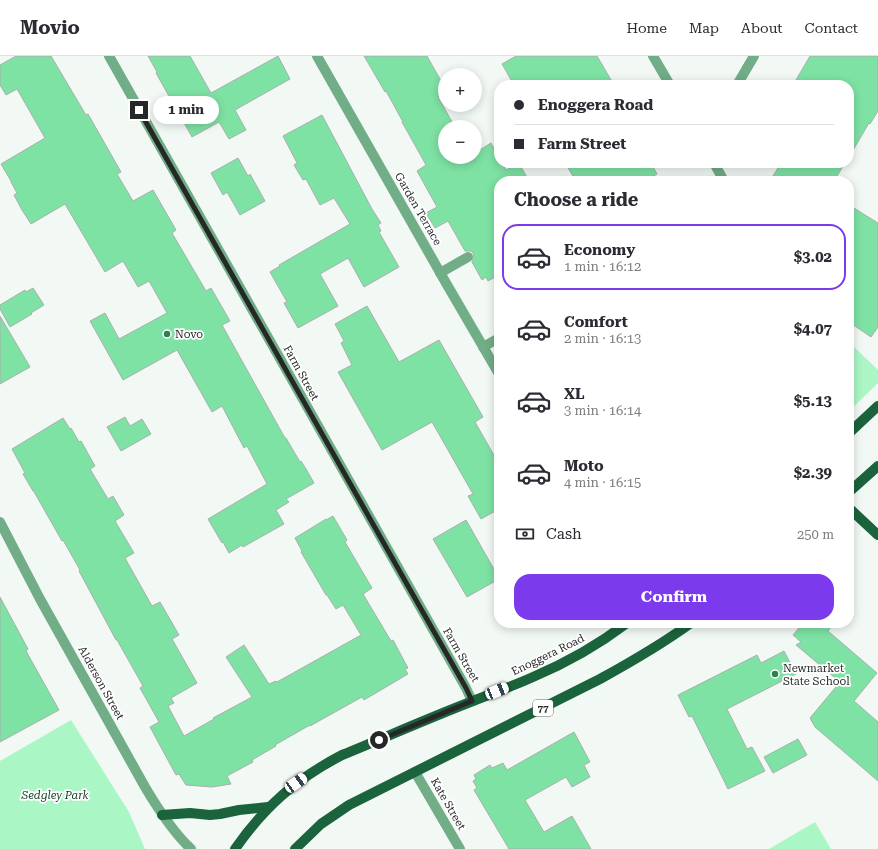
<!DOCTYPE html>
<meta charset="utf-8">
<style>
:root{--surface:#fff;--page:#f2f2f3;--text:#2b2b33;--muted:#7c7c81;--line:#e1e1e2;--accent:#7c3aed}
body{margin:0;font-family:"Roboto Serif",serif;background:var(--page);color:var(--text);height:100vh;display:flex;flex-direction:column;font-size:15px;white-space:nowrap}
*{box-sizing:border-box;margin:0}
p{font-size:13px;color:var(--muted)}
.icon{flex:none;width:22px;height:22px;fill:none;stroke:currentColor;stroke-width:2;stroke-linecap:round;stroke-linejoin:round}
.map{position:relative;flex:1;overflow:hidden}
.panel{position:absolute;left:494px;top:120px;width:360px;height:452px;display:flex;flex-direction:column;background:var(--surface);border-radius:16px;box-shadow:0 2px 10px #0003}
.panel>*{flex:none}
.hud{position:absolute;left:494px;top:24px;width:360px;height:88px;border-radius:16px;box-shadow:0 2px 10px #0003;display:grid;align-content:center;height:88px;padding:0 20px;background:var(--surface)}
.buttons{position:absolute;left:438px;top:12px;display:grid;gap:8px}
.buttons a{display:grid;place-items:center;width:44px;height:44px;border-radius:50%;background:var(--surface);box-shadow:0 2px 10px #0003;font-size:20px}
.end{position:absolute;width:18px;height:18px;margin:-9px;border:5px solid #252826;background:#fff;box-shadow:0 0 0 2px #fff}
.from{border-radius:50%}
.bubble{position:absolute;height:28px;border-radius:14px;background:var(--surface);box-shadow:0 2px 10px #0003;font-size:13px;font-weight:700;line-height:28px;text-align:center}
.car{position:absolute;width:12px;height:24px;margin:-12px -6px;border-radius:5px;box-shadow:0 0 3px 1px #0007;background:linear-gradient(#fff 24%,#345 0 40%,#fff 0 76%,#345 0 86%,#fff 0)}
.hud b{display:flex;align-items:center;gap:14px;height:38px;font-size:15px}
.hud b+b{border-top:1px solid var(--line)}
.hud i{width:10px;height:10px;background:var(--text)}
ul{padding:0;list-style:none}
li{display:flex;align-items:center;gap:12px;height:66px;margin:0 8px 6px;padding:0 12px;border:2px solid transparent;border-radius:16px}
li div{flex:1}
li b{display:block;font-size:15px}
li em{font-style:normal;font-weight:700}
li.on{border-color:var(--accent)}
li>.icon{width:36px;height:36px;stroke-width:1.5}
h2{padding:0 20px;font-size:18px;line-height:48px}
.pay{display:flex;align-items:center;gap:10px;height:44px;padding:0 20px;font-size:15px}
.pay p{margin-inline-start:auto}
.cta{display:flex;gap:8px;margin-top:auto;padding:8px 20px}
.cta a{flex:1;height:46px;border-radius:16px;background:var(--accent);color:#fff;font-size:16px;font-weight:700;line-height:46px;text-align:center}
header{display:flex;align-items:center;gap:24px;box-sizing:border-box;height:56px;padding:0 20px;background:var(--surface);border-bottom:1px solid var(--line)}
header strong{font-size:19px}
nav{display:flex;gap:22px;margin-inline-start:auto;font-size:14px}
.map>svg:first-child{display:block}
.green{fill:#abf6c5}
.building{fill:#7ee2a4;stroke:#a9b0ab}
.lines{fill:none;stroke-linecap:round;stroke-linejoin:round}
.minor{stroke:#71ad86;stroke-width:10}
.major{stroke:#1a633c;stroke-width:10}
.route{stroke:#252826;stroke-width:5}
.poi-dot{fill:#2e8052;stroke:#fff;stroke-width:1.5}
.labels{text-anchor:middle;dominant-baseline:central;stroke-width:3.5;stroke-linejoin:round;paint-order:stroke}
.shield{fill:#fff;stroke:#666867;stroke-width:1}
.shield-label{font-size:10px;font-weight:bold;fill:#252826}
.street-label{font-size:11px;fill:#252826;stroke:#fff}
.poi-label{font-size:11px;fill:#252826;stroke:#fff;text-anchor:start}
.park-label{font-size:11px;font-style:italic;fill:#0e3821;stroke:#fff}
</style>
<header>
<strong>Movio</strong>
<nav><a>Home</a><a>Map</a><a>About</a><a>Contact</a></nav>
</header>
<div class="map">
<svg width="878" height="793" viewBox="0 0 878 793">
<rect width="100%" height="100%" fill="#f2f9f4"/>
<g class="green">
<path d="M851,288L878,314V327L849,355V316L850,307L849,291Z"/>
<path d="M71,664L129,756L145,793H0V705Z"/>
<path d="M815,766L831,793H769Z"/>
</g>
<g class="building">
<path d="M16,0H51L86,59L88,58L121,116L117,118L133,145L153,134L176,174L172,177L206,235L211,232L230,265L222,269L285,382H286L300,406L301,405L306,413L314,427L286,443L289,446L276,454L284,468L243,491L242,489L229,497L223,486L222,487L208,463L267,428L247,390L244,392L222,350L212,356L177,294L123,324L90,265L105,257L119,283L167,257L149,225L138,231L123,205L105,216L65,148L31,168L22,154L14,139L17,137L11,126V125L1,108L45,82L17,33L6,39L0,29V9Z"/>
<path d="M148,0H190L211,37L278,0L290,23L235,54L246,74L229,83L219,66L192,81L156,17L157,16Z"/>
<path d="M364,0H427L445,32V37L438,41L455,71H445V101H472L475,106V97L491,87L499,102V107H502L506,114L519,107L529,125H499V219L488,225L486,221L482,224L472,206L474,201L473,197L471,195H465L448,165L435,172L426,157L437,151L417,115L426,109L402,66H403L386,35L385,36Z"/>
<path d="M516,0H597L614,29H514L502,8Z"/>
<path d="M810,0H878V55L870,68L869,67L849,101V29H793Z"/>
<path d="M322,59L372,153L381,167L378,169L381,175L379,176L399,211L364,231L348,202L320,218L338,250L298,272L284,247L287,246L270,216L280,210L279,209L350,168L334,142L320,149L306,123L303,124L294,109L297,107L283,80Z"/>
<path d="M238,102L248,120L250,118L265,145L240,159L227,136L223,139L211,117Z"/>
<path d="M565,107H651L657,118L645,125H576Z"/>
<path d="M781,107H845L834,125H782L773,120Z"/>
<path d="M849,149L878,167V271L871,281L849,266Z"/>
<path d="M33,232L44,249L31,257L32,258L10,271L0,253V249L25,234L26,236Z"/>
<path d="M367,250L399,306L439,284L483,361L475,366L499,408V453L481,463L468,440L473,438L432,366L382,394L338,316L352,309L341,287L344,285L335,268Z"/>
<path d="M0,260L30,311L0,328Z"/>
<path d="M125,361L130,370L142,363L151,378L121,395L107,371Z"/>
<path d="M63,362L70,373L71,372L79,386L81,385L95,410L90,413L108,443L113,440L124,459L115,465L134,497L125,502L152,550L160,546L179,579L172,583L197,627L171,642L174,647L168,650L184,680L214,663L213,662L252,641L226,601L244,589L269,628L276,625L277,626L361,579L343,549L336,553L327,539H326L301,496L302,495L295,482L326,463V464L333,460L347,484L345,486L372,532L363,538L391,585L393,584L408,612L405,613L408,618L364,644L362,641L310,670V669L275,689L276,690L252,704L253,706L227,720L231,728L212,731L186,729L179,718L176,719L150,671L159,666L140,632L143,630L117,584H116L79,515L80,514L63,484L62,485L33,434V435L23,418L25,417L12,393Z"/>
<path d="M466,464L499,522V523L467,541L433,483Z"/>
<path d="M0,541L28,593L26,595L59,654L0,686Z"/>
<path d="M803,567H834L828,575L877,617L854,645L878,666V725L815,671L810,662L840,626L796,589L801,586L793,579Z"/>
<path d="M784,595L796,618L727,653L747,693L752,691L765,715L728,733L692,660L689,661L678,639L757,599L761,607Z"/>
<path d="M574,676L590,706L584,709L590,721L572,731L566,721L525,744L544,776L572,760L591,793H509L474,734L477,732L473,725L476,723L474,719L490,709L492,712L503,707L507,714Z"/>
<path d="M798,683L807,699L773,717L764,701Z"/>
</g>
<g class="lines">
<g class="minor">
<path d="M109,0L466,632L472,645"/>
<path d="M317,0L446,227L499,318"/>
<path d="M653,0L670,29"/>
<path d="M737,29L754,0"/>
<path d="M714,107L724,125"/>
<path d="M440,217L468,201"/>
<path d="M483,291L499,282"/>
<path d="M0,466L40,543L145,731C158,753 172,775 191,793"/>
<path d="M415,716L460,793"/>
</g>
<g class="major">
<path d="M849,377L878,350"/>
<path d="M849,436L878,410"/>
<path d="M849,452L878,479"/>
<path d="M162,759L190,757L210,759L220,758L239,754L268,751"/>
<path d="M235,793C264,751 296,723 342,699C386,681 429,662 473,645C493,637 513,630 533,621C566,607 598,589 627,567"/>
<path d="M295,793L321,768L349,749L600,623C631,606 662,588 691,567"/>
</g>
</g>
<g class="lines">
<path class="route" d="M139,54L408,530L466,632L472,645L379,684"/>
</g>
<g class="poi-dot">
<circle cx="167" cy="278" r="4"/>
<circle cx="775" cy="618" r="4"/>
</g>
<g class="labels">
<rect class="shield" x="533" y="644" width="20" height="16" rx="3"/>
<g class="shield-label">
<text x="543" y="652">77</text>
</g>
<g class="street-label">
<text transform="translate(418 153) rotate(60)">Garden Terrace</text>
<text transform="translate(301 317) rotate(61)">Farm Street</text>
<text transform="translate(461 599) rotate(60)">Farm Street</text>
<text transform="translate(548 599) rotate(-26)">Enoggera Road</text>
<text transform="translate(101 627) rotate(61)">Alderson Street</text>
<text transform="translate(448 748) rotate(60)">Kate Street</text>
</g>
<g class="poi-label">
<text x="175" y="278">Novo</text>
<text x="783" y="612">Newmarket<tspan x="783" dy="13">State School</tspan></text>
</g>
<g class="park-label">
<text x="55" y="739">Sedgley Park</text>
</g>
</g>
</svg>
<div class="buttons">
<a>+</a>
<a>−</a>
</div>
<i class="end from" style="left:379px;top:684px"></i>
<i class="end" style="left:139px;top:54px"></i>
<div class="bubble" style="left:153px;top:40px;width:66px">1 min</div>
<i class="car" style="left:497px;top:635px;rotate:68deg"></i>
<i class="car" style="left:296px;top:727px;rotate:55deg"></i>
<div class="hud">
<b><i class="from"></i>Enoggera Road</b>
<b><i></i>Farm Street</b>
</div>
<section class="panel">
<h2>Choose a ride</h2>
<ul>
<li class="on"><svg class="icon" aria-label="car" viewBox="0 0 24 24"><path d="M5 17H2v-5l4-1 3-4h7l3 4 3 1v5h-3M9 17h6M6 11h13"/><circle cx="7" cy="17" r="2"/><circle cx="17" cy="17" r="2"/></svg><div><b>Economy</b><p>1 min · 16:12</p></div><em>$3.02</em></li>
<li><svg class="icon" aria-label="car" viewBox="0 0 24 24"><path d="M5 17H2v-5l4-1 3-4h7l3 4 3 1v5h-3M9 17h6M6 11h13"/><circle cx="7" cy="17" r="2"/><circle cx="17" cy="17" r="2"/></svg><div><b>Comfort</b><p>2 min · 16:13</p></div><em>$4.07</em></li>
<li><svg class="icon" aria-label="car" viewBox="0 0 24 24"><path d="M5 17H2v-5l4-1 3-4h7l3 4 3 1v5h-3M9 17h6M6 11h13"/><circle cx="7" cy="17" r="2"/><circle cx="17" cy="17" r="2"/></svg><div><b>XL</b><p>3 min · 16:14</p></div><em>$5.13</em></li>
<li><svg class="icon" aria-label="car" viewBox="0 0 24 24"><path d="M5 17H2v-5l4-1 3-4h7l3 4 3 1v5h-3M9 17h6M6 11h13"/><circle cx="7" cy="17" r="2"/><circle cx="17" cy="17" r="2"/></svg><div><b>Moto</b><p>4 min · 16:15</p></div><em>$2.39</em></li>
</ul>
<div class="pay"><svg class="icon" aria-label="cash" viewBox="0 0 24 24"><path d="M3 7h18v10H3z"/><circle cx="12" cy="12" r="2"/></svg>Cash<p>250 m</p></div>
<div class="cta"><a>Confirm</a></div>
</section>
</div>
